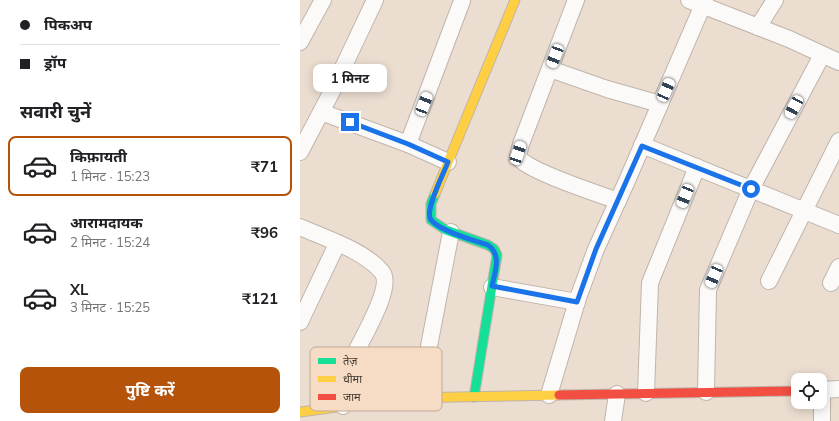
<!DOCTYPE html>
<html lang="hi">
<meta charset="utf-8">
<style>
:root{--surface:#fff;--page:#f6f6f6;--text:#202124;--muted:#757577;--line:#e0e0e0;--accent:#b45309}
body{margin:0;font-family:Mulish,"Noto Sans Devanagari",sans-serif;background:var(--page);color:var(--text);height:100vh;display:flex;flex-direction:column;font-size:15px;white-space:nowrap}
*{box-sizing:border-box;margin:0}
p{font-size:13px;color:var(--muted)}
.icon{flex:none;width:22px;height:22px;fill:none;stroke:currentColor;stroke-width:2;stroke-linecap:round;stroke-linejoin:round}
.map{position:relative;flex:1;overflow:hidden}
.details{display:flex;flex-direction:column;background:var(--surface);width:300px}
.details>*{flex:none}
.top-card{display:grid;align-content:center;height:88px;padding:0 20px;background:var(--surface)}
.buttons{position:absolute;left:491px;top:373px;display:grid;gap:8px}
.buttons a{display:grid;place-items:center;width:36px;height:36px;border-radius:8px;background:var(--surface);box-shadow:0 2px 10px #0003;font-size:20px}
.end{position:absolute;width:18px;height:18px;margin:-9px;border:5px solid #1a73e8;background:#fff;box-shadow:0 0 0 2px #fff}
.from{border-radius:50%}
.bubble{position:absolute;height:28px;border-radius:8px;background:var(--surface);box-shadow:0 2px 10px #0003;font-size:13px;font-weight:700;line-height:28px;text-align:center}
.car{position:absolute;width:12px;height:24px;margin:-12px -6px;border-radius:5px;box-shadow:0 0 3px 1px #0007;background:linear-gradient(#fff 24%,#345 0 40%,#fff 0 76%,#345 0 86%,#fff 0)}
.top-card b{display:flex;align-items:center;gap:14px;height:38px;font-size:15px}
.top-card b+b{border-top:1px solid var(--line)}
.top-card i{width:10px;height:10px;background:var(--text)}
ul{padding:0;list-style:none}
li{display:flex;align-items:center;gap:12px;height:60px;margin:0 8px 6px;padding:0 12px;border:2px solid transparent;border-radius:8px}
li div{flex:1}
li b{display:block;font-size:15px}
li em{font-style:normal;font-weight:700}
li.active{border-color:var(--accent)}
li>.icon{width:36px;height:36px;stroke-width:1.5}
h2{padding:0 20px;font-size:18px;line-height:48px}
.action{display:flex;gap:8px;margin-top:auto;padding:8px 20px}
.action a{flex:1;height:46px;border-radius:8px;background:var(--accent);color:#fff;font-size:16px;font-weight:700;line-height:46px;text-align:center}
main{display:flex;flex:1;min-height:0}
.map>svg:first-child{display:block}
.lines{fill:none;stroke-linecap:round;stroke-linejoin:round}
.street-casing{stroke:#c0b5ab;stroke-width:18}
.fast-casing{stroke:#c0b5ab;stroke-width:11}
.slow-casing{stroke:#c0b5ab;stroke-width:11}
.jam-casing{stroke:#c0b5ab;stroke-width:11}
.street{stroke:#fcfaf8;stroke-width:16}
.fast{stroke:#16e098;stroke-width:9}
.slow{stroke:#ffcf43;stroke-width:9}
.jam{stroke:#f24e42;stroke-width:9}
.route{stroke:#1a73e8;stroke-width:5}
.key{fill:#f6dcc5;stroke:#c0ab98;stroke-width:1}
.key-label{font-size:11px;fill:#41382e}
</style>
<main>
<section class="details">
<div class="top-card">
<b><i class="from"></i>पिकअप</b>
<b><i></i>ड्रॉप</b>
</div>
<h2>सवारी चुनें</h2>
<ul>
<li class="active"><svg class="icon" aria-label="car" viewBox="0 0 24 24"><path d="M5 17H2v-5l4-1 3-4h7l3 4 3 1v5h-3M9 17h6M6 11h13"/><circle cx="7" cy="17" r="2"/><circle cx="17" cy="17" r="2"/></svg><div><b>किफ़ायती</b><p>1 मिनट · 15:23</p></div><em>₹71</em></li>
<li><svg class="icon" aria-label="car" viewBox="0 0 24 24"><path d="M5 17H2v-5l4-1 3-4h7l3 4 3 1v5h-3M9 17h6M6 11h13"/><circle cx="7" cy="17" r="2"/><circle cx="17" cy="17" r="2"/></svg><div><b>आरामदायक</b><p>2 मिनट · 15:24</p></div><em>₹96</em></li>
<li><svg class="icon" aria-label="car" viewBox="0 0 24 24"><path d="M5 17H2v-5l4-1 3-4h7l3 4 3 1v5h-3M9 17h6M6 11h13"/><circle cx="7" cy="17" r="2"/><circle cx="17" cy="17" r="2"/></svg><div><b>XL</b><p>3 मिनट · 15:25</p></div><em>₹121</em></li>
</ul>
<div class="action"><a>पुष्टि करें</a></div>
</section>
<div class="map">
<svg width="539" height="421" viewBox="0 0 539 421">
<rect width="100%" height="100%" fill="#ebddd0"/>
<g class="lines">
<defs>
<g id="street">
<path d="M276,0L221,144L218,156C221,169 302,195 318,201"/>
<path d="M389,0L489,39L539,62"/>
<path d="M458,27L475,0"/>
<path d="M0,42L23,0"/>
<path d="M250,69L307,89L360,104"/>
<path d="M21,112L108,144L148,162"/>
<path d="M108,144L162,1"/>
<path d="M342,145L539,225"/>
<path d="M0,152L31,93L75,0"/>
<path d="M0,227C25,238 65,251 82,272C95,288 57,346 50,364C45,378 44,392 43,406"/>
<path d="M469,281L539,141"/>
<path d="M531,283L539,267"/>
<path d="M192,287L277,302"/>
<path d="M0,322L37,244"/>
<path d="M520,390L539,389"/>
<path d="M522,390V421"/>
<path d="M406,392L408,290L451,189L522,55"/>
<path d="M346,393L350,283L397,167"/>
<path d="M249,395L278,298L296,249L326,183L405,0"/>
<path d="M119,398L151,232"/>
<path d="M313,421L317,394"/>
</g>
<path id="fast" d="M135,194L131,204V220L146,230L188,245L194,249L197,255L174,397"/>
<g id="slow">
<path d="M135,194L215,0"/>
<path d="M0,412L104,398L259,395"/>
</g>
<path id="jam" d="M259,395L498,391"/>
</defs>
<use href="#street" class="street-casing"/>
<use href="#fast" class="fast-casing"/>
<use href="#slow" class="slow-casing"/>
<use href="#jam" class="jam-casing"/>
<use href="#street" class="street"/>
<use href="#fast" class="fast"/>
<use href="#slow" class="slow"/>
<use href="#jam" class="jam"/>
</g>
<g class="lines">
<path class="route" d="M50,122L108,144L148,162C144,173 126,207 130,218C135,230 176,241 188,245C202,255 195,272 192,286L277,302L296,249L342,146L451,189"/>
</g>
<rect x="10" y="347" width="132" height="64" rx="6" class="key"/>
<rect x="18" y="358" width="18" height="6" fill="#16e098"/>
<rect x="18" y="376" width="18" height="6" fill="#ffcf43"/>
<rect x="18" y="394" width="18" height="6" fill="#f24e42"/>
<g class="key-label">
<text x="43" y="365">तेज़</text>
<text x="43" y="383">धीमा</text>
<text x="43" y="401">जाम</text>
</g>
</svg>
<div class="buttons">
<a><svg class="icon" aria-label="locate" viewBox="0 0 24 24"><circle cx="12" cy="12" r="6"/><path d="M12 2v4M12 18v4M2 12h4M18 12h4"/></svg></a>
</div>
<i class="end from" style="left:451px;top:189px"></i>
<i class="end" style="left:50px;top:122px"></i>
<div class="bubble" style="left:13px;top:64px;width:74px">1 मिनट</div>
<i class="car" style="left:255px;top:56px;rotate:201deg"></i>
<i class="car" style="left:366px;top:90px;rotate:24deg"></i>
<i class="car" style="left:124px;top:104px;rotate:21deg"></i>
<i class="car" style="left:494px;top:107px;rotate:208deg"></i>
<i class="car" style="left:218px;top:153px;rotate:18deg"></i>
<i class="car" style="left:385px;top:196px;rotate:202deg"></i>
<i class="car" style="left:414px;top:276px;rotate:203deg"></i>
</div>
</main>
